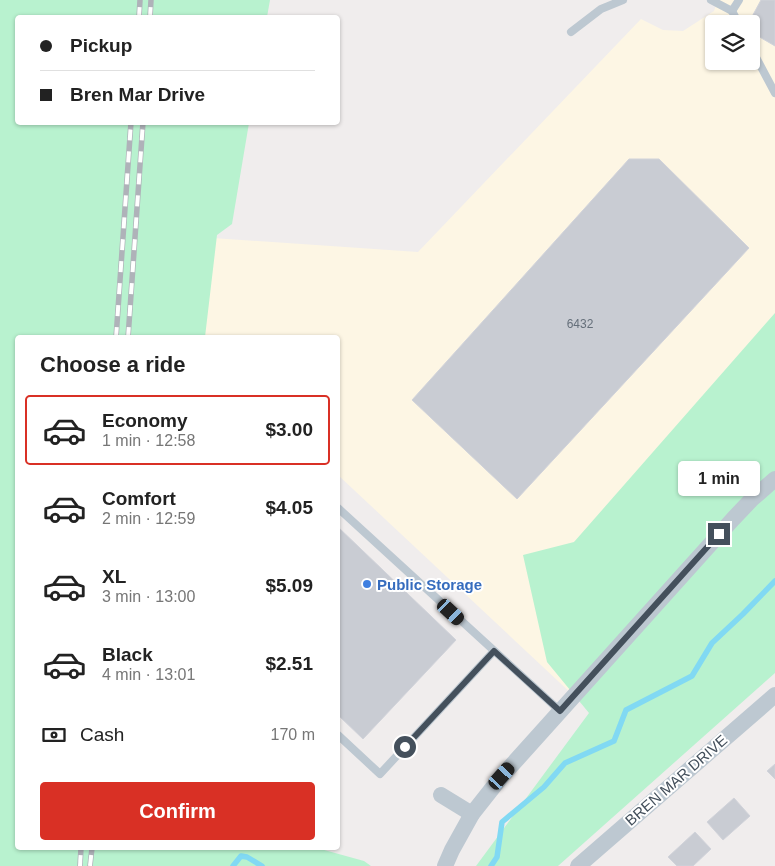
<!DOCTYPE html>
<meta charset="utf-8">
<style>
:root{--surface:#fff;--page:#f2f2f2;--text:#222;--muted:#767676;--line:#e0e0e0;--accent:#d93025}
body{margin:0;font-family:Arial,sans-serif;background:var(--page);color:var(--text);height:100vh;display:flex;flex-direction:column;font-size:19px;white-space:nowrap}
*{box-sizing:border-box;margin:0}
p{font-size:16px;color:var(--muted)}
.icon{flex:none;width:28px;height:28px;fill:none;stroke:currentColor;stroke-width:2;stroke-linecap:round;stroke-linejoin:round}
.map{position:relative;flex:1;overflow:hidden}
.sheet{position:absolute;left:15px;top:335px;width:325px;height:515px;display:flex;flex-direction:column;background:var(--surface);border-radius:5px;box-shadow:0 1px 4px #0004}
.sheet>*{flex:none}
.hud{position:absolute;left:15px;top:15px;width:325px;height:110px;border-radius:5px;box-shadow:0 1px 4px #0004;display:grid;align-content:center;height:110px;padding:0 25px;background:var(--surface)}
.fabs{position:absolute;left:705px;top:15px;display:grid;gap:10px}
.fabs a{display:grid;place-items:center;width:55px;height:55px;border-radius:5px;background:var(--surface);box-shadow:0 1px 4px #0004;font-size:25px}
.end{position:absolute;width:22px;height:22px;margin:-11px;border:6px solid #44505c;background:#fff;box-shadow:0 0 0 2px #fff}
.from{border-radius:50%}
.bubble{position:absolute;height:35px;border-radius:5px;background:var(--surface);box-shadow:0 1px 4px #0004;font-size:16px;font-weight:800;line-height:35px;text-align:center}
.car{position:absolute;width:15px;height:30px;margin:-15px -8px;border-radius:6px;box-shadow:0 0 4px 1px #0007;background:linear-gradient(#222 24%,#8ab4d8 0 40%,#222 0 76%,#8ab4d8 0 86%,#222 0)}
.hud b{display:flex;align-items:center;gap:18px;height:48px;font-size:19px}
.hud b+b{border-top:1px solid var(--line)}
.hud i{width:12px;height:12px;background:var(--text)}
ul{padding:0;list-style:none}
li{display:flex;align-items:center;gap:15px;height:70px;margin:0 10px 8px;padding:0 15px;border:2px solid transparent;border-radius:5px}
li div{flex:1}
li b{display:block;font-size:19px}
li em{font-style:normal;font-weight:800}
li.selected{border-color:var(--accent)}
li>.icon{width:45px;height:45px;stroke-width:1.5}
h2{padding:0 25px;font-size:22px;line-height:60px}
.pay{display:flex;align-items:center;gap:12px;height:55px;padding:0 25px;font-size:19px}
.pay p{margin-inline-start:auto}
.cta{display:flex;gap:10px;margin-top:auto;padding:10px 25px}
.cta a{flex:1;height:58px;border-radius:5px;background:var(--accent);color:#fff;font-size:20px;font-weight:800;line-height:58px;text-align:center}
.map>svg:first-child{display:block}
.commercial{fill:#fdf6e4;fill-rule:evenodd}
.green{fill:#b8f2cf}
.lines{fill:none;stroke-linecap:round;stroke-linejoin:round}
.stream{stroke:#81d9f3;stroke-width:5.5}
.building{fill:#c9ccd3;stroke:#d1d3da}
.lane{stroke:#bdc8d1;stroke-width:8}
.street{stroke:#bdc8d1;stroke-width:16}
.rail-casing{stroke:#afb2b9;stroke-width:5.5}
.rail{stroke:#fff;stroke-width:4;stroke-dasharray:11;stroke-linecap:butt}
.route{stroke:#44505c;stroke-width:6}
.shop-dot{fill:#3f7fe0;stroke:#fff;stroke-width:2}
.labels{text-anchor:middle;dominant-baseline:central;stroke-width:4;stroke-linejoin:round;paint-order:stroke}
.number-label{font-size:12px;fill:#656f7a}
.shop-label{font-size:15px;font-weight:bold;fill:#366cbe;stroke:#fff;text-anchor:start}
.street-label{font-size:15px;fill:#44505c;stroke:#fff}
</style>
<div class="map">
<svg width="775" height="866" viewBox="0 0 775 866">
<rect width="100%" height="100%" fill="#f0eded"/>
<path class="commercial" d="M718,0H775V660L651,768L338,475V338H190L198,237L418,252L641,19L663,30L683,31L714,11ZM714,24H751V61H714Z"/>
<g class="green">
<path d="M0,0H270L267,17L18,18V122L249,123L232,224L217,235L205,337L18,338V848H317L364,861L371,866H0Z"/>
<path d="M775,313V673L558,866H476L589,713L547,662L523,555L574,542Z"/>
</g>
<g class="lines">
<g class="stream">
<path d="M233,866L241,856L247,857L262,866"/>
<path d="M491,866L497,857L502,822L544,787L565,763L614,741L626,710L692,676L712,643L743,614L775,581"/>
</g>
</g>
<g class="building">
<path d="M761,0H775V46L751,32V24H748Z"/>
<path d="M629,159H659L749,248L517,499L412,400Z"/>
<path d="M338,527L456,640L363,739L338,715Z"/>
<path d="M775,764V779L767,771Z"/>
<path d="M734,798L750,816L723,840L707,822Z"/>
<path d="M695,832L711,849L693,866H677L668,857Z"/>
</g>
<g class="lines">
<g class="lane">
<path d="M711,0L732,11L739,0"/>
<path d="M732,11L739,24"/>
<path d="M571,32L601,9L623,0"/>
<path d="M751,48L775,93"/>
<path d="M338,508L560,711"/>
<path d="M338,735L380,774L494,651"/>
</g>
<g class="street">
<path d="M441,795L472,814"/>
<path d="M445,866L452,850L472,814L502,776L733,519L752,499L775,479"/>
<path d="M578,866L775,695"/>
</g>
<defs>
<g id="rail">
<path d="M139,18L140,0"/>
<path d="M150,18L151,0"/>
<path d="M116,338L131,122"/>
<path d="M128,338L143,122"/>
<path d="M80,866L81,848"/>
<path d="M90,866L92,848"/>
</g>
</defs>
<use href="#rail" class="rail-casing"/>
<use href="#rail" class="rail"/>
</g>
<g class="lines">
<path class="route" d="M405,747L494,651L560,711L719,534"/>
</g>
<circle class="shop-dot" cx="367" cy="584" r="5"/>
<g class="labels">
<g class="number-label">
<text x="580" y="324">6432</text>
</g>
<g class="shop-label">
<text x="377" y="584">Public Storage</text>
</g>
<g class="street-label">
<text transform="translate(676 780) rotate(-41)">BREN MAR DRIVE</text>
</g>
</g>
</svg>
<div class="fabs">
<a><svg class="icon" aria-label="layers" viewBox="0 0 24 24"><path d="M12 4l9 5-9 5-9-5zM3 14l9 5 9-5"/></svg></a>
</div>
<i class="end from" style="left:405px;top:747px"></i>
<i class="end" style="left:719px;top:534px"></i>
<div class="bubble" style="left:678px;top:461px;width:82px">1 min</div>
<i class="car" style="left:451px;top:612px;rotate:133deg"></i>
<i class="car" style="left:502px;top:776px;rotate:42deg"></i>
<div class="hud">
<b><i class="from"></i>Pickup</b>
<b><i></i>Bren Mar Drive</b>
</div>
<section class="sheet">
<h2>Choose a ride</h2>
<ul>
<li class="selected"><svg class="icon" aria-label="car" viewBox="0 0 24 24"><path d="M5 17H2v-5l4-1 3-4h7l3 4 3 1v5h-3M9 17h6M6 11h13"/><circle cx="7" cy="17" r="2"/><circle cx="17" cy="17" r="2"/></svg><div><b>Economy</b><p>1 min · 12:58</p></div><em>$3.00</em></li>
<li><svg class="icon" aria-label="car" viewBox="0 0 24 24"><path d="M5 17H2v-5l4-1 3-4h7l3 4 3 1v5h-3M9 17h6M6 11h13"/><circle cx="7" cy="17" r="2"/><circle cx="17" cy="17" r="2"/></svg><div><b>Comfort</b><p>2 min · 12:59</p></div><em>$4.05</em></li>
<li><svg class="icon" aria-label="car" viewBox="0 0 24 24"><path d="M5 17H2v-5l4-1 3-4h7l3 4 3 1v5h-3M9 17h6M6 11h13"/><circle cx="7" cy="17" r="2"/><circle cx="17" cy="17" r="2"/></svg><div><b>XL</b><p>3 min · 13:00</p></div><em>$5.09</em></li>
<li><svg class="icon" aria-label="car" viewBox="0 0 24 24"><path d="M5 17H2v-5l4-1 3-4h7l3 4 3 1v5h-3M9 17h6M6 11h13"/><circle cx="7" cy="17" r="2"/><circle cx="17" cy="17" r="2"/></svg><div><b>Black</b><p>4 min · 13:01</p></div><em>$2.51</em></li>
</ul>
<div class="pay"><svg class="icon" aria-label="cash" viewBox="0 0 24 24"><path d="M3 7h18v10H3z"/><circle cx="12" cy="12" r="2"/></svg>Cash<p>170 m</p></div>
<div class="cta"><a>Confirm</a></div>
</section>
</div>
